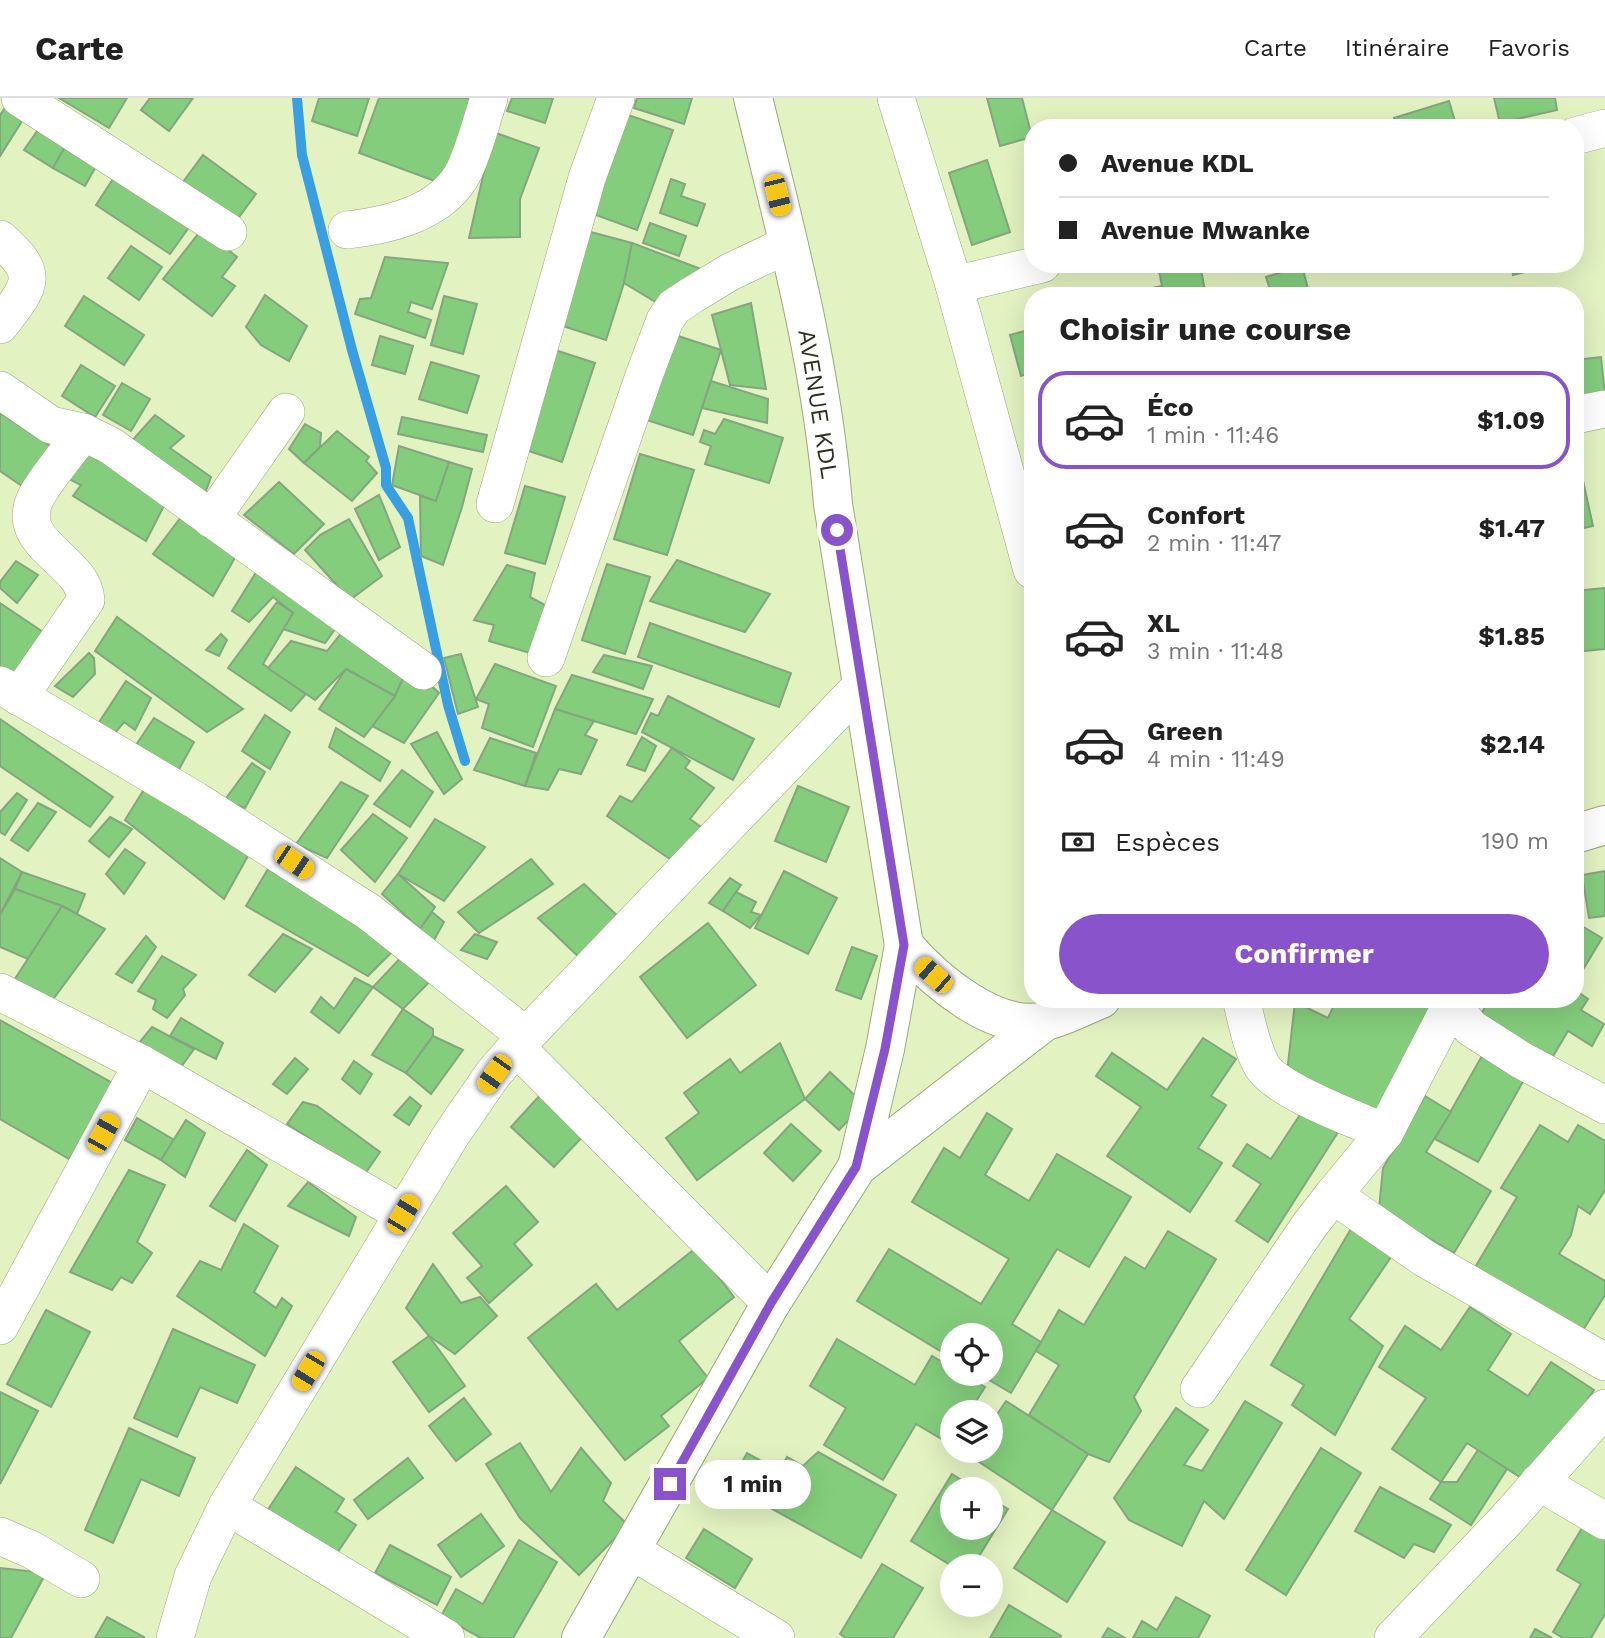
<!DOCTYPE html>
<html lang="fr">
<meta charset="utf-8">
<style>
:root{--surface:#fff;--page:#f2f2f2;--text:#222;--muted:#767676;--line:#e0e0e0;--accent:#8953cb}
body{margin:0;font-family:"Work Sans",sans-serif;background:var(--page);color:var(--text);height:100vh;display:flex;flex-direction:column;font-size:26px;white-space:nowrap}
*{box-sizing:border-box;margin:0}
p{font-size:23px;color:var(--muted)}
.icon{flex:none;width:38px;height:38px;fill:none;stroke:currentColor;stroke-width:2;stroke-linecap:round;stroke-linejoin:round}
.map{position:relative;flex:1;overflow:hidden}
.side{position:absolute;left:1024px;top:189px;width:560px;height:721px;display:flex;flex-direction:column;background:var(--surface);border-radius:28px;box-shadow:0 7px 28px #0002}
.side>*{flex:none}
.banner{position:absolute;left:1024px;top:21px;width:560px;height:154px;border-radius:28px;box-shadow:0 7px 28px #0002;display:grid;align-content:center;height:154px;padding:0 35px;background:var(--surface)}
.tools{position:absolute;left:940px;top:1225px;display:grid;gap:14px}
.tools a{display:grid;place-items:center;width:63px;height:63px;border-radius:50%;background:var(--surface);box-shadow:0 7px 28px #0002;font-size:35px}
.end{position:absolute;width:32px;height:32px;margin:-16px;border:9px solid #8953cb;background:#fff;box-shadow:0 0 0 4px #fff}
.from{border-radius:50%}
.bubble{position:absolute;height:49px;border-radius:24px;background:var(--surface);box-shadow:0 7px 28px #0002;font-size:23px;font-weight:700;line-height:49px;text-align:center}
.car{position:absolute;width:21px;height:42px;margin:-21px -10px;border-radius:9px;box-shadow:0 0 5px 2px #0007;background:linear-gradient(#f5c518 24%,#345 0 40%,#f5c518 0 76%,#345 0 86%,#f5c518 0)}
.banner b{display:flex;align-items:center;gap:24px;height:66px;font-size:26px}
.banner b+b{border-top:2px solid var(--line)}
.banner i{width:18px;height:18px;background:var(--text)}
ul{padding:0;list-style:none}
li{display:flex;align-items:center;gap:21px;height:98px;margin:0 14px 10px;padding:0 21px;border:4px solid transparent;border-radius:28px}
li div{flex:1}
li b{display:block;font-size:26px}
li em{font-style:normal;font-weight:700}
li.on{border-color:var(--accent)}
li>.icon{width:63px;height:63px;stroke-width:1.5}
h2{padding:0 35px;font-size:32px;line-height:84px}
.pay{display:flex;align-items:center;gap:18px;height:77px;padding:0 35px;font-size:26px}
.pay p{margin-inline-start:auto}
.button{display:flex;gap:14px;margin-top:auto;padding:14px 35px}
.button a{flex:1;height:80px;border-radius:42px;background:var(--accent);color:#fff;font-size:28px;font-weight:700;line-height:80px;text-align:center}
header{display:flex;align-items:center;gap:42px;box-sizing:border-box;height:98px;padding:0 35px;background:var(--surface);border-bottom:2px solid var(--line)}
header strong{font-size:33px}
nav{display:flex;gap:38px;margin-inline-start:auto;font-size:24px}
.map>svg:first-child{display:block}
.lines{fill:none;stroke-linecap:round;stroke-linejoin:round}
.stream{stroke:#3a9fe2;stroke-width:10}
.building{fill:#84cd7c;stroke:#84a57f;stroke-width:2}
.minor-casing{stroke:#9aa87a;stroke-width:38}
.tertiary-casing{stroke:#9aa87a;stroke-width:40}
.minor{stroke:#fff;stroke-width:37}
.tertiary{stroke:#fff;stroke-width:38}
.route{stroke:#8953cb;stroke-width:9}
.labels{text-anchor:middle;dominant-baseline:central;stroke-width:5;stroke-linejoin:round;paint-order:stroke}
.street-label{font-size:24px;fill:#2c321f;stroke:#fff}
</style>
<header>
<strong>Carte</strong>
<nav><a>Carte</a><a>Itinéraire</a><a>Favoris</a></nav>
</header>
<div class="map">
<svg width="1605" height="1540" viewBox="0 0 1605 1540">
<rect width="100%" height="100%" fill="#e2f2c1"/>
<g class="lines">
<path class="stream" d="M297,0L302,57L352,252L386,370V387L408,420L448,607L465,663"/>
</g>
<g class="building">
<path d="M59,0H127L109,30Z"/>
<path d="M150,0H193L169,33L141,12Z"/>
<path d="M319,0H369L357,38L312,23Z"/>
<path d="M379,0H480L448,88L359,55Z"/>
<path d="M512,0H553L545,25L507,13Z"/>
<path d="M637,0H692L684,26L634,10Z"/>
<path d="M987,0H1022L1032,39L1000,48Z"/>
<path d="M1494,0H1555L1557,12L1500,25Z"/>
<path d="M11,1L29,12L0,58V17Z"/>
<path d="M1449,3L1457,30H1397L1394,20Z"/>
<path d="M628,17L673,32L637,132L593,116Z"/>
<path d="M44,23L70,40L53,70L24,52Z"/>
<path d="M493,34L539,50L520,101V139L469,140Z"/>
<path d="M70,40L102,58L85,88L53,70Z"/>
<path d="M203,57L256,96L233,127L180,88Z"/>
<path d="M987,62L1010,134L972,147L949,75Z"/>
<path d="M117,75L192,125L170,156L96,107Z"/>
<path d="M671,81L685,86L681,98L705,106L697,128L660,115Z"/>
<path d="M650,125L686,138L679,158L643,145Z"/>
<path d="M202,131L237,159L222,179L235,188L212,218L163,181Z"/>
<path d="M587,133L632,145L624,185L606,242L557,226Z"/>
<path d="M632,145L709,174L659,206L624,185Z"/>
<path d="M131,148L162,169L139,202L108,180Z"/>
<path d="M385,159L448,165L432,211L411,204L408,214L431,222L425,240L355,216L360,201L371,200Z"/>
<path d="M1166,166H1200L1206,198H1134L1133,194L1162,188L1158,168Z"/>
<path d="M1511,166H1552V167L1513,177Z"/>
<path d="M1302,168L1310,198H1272L1266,179Z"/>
<path d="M265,197L307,228L289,263L261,247L246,229Z"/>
<path d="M84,198L144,237L124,267L65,228Z"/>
<path d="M444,198L477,206L463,256L431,247Z"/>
<path d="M751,205L766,291L730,287L712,217Z"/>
<path d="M1032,231V274L1021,278L1010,237Z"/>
<path d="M675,237L721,252L693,337L647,322Z"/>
<path d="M380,238L413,248L405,276L372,267Z"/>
<path d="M555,252L595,265L562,364L523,351Z"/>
<path d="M1601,259L1605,298L1575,302V262Z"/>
<path d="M431,264L479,278L467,315L419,301Z"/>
<path d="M81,267L115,288L95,319L62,298Z"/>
<path d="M711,283L768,301L767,325L702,310Z"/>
<path d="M122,285L150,301L131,333L103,317Z"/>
<path d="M0,315L58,353L31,394L0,373Z"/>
<path d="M155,317L184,338L170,350L211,379L204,398L128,347Z"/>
<path d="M402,319L487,337L483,354L398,336Z"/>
<path d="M724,321L783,340L769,385L705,366L711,348L700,344L704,332L715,336Z"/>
<path d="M305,326L321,335L320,349L304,365L289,351Z"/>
<path d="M337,333L369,359L366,363L377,375L352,403L304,365Z"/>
<path d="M399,348L449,364L436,403L392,387Z"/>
<path d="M85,352L97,362L103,353L169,398L146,443L73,398L81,387L65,379Z"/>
<path d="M640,356L694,372L667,457L614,441Z"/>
<path d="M449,364L472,371L462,409L443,467L421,458L420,398L436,403Z"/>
<path d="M1580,369L1593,428L1575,432V370Z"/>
<path d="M279,384L324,426L294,456L244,417Z"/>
<path d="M525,388L565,399L545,466L505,455Z"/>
<path d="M379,397L400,449L379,462L355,411Z"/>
<path d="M181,419L237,456L213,498L153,456Z"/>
<path d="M349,421L382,478L350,502L305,452L320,437Z"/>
<path d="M265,460L343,520L325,545L283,531L293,515L273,499L249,524L232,513Z"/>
<path d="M677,462L770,496L745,534L650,503Z"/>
<path d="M16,463L38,477L17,505L0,490V484Z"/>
<path d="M607,466L650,479L625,556L582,542Z"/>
<path d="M507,467L535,475L530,499L556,513L537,557L489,543L494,527L474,522Z"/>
<path d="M1605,490V551L1575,554V493Z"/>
<path d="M277,504L293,515L263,566L306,596L291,613L228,570Z"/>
<path d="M0,505L46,536L13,586L0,578Z"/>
<path d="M117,519L243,611L207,634L95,553Z"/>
<path d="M650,525L791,575L779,609L638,559Z"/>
<path d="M347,528L409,567L395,598L346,571L315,602L268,570L291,543L327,553Z"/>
<path d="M221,536L227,542L219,558L206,552Z"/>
<path d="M89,555L94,560L95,576L73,599L55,588Z"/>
<path d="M461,556L478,609L458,616L444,560Z"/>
<path d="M604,557L652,568L643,591L593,574Z"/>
<path d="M495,566L556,588L533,649L482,630L489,606L476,601Z"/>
<path d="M409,567L439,595L404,645L372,628L395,598Z"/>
<path d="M346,571L395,598L364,639L319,611Z"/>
<path d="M572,577L653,601L636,636L555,611Z"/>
<path d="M126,583L151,600L135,632L124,624L115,635L98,626Z"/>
<path d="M668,598L754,641L733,682L642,634L651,615L658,618Z"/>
<path d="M555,611L594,623L585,637L597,642L581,676L559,671L548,692L525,688Z"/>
<path d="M265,617L290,634L270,671L242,653Z"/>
<path d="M154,620L194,644L178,673L136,647Z"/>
<path d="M0,621L113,699L90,729L0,668Z"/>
<path d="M336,630L390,664L380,683L329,649Z"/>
<path d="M437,634L462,681L444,696L411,646Z"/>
<path d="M642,639L656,648L645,673L627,667Z"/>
<path d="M490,640L536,655L525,688L474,672Z"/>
<path d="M672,650L690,663L685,670L714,690L690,721L707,733L680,768L607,718L620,698L632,704Z"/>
<path d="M252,665L265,674L245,710L224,703Z"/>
<path d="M402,672L433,694L410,729L374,706Z"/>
<path d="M341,684L368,698L327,760L296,746Z"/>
<path d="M798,688L849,709L826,764L775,743Z"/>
<path d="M145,690L249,756L224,801L125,722Z"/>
<path d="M17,695L27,702L5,737L0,734V714Z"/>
<path d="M38,705L56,714L28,753L11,742Z"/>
<path d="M373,716L407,740L375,784L341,752Z"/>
<path d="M110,719L132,731L109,759L89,743Z"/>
<path d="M435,721L485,749L444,803L398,776Z"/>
<path d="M125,751L145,765L124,796L106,776Z"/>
<path d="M0,760L22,774L0,817Z"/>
<path d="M531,761L553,786L479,835L458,814Z"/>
<path d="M268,771L396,850L368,878L246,808Z"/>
<path d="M784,773L837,800L808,856L755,830Z"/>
<path d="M1605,773V818L1589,820L1582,777Z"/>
<path d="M22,774L85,796L77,816L62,808L15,791Z"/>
<path d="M398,776L435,809L420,831L382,796Z"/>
<path d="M730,780L741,787L723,813L709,805Z"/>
<path d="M584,786L623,823L582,862L538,820Z"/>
<path d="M15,791L62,808L28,861L0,849V817Z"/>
<path d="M736,794L756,804L751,814L761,817L750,830L723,813Z"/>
<path d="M62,808L105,831L45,912L11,887Z"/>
<path d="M432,814L444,824L429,851L399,830L406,819L420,831Z"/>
<path d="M1575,824L1602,840L1575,885Z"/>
<path d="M708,825L756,887L687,940L640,879Z"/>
<path d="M283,836L312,851L275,894L249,877Z"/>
<path d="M475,836L497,844L487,861L461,852Z"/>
<path d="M146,838L156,849L132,885L116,876Z"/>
<path d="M852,849L877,858L861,901L836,892Z"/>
<path d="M406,854L439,874L403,911L373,889Z"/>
<path d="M162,858L196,877L183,891L185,897L167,920L153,911L156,902L138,893Z"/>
<path d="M355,880L373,889L339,935L311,914L321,899L334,911Z"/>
<path d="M1575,892L1588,901L1581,912L1604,926L1592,948L1568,933L1549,965L1478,921L1490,901H1575Z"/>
<path d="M1337,901H1445L1387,1025L1287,975L1295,904L1328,920Z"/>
<path d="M403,911L433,931V938L406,975L372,957Z"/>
<path d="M181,920L223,945L216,961L170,938Z"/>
<path d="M0,922L118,988L69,1061L0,1021Z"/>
<path d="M152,929L194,951L181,969L139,945Z"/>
<path d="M433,938L463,952L431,996L406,975Z"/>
<path d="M1203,940L1236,961L1211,998L1226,1007L1198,1050L1222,1065L1190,1114L1107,1058L1141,1009L1096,978L1112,955L1167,992Z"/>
<path d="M780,945L805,1001L697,1082L666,1040L699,1015L684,995L730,961L740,975Z"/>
<path d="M1483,956L1525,980L1478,1064L1435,1041Z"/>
<path d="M295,960L308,971L287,996L273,986Z"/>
<path d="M354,963L372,976L360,996L342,981Z"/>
<path d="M830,974L864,1006L839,1032L805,1001Z"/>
<path d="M542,995L585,1036L554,1069L511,1029Z"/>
<path d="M1425,998L1451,1014L1426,1054L1491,1093L1454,1155L1379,1111L1383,1070Z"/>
<path d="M410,999L421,1008L409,1027L394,1017Z"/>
<path d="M303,1004L317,1008L380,1054L365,1076L287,1026Z"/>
<path d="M1305,1009L1340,1031L1268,1144L1236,1123L1261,1086L1233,1068L1247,1046L1271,1061Z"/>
<path d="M987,1015L1012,1031L985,1077L1029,1103L1057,1056L1131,1099L1089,1169L1057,1151L1012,1226L1041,1244L1011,1295L979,1276H990V1237H952V1260L857,1203L889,1151L981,1206L1009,1161L912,1104L944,1050L960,1060Z"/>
<path d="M137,1020L176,1043L161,1062L125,1042Z"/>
<path d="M186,1022L205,1035L185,1079L161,1062Z"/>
<path d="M791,1026L821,1053L793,1083L764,1055Z"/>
<path d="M1540,1027L1568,1044L1578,1027L1605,1043V1092L1590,1116L1578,1108L1571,1137L1559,1156L1605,1183V1197L1578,1240L1471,1176L1517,1099L1501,1090Z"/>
<path d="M247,1052L267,1067L235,1123L210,1108Z"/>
<path d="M129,1072L165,1087L137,1144L152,1155L132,1185L121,1179L112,1192L70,1174Z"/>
<path d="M308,1084L356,1119L349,1138L288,1108Z"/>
<path d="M506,1088L538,1124L514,1146L532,1167L489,1205L467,1180L482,1168L453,1135Z"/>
<path d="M1355,1124L1395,1153L1349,1221L1383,1248L1335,1337L1292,1307L1304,1287L1271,1267Z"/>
<path d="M244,1126L278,1148L254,1194L276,1210L282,1200L292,1208L265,1258L177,1198L200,1163L221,1172Z"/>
<path d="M1168,1133L1216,1161L1134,1299L1141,1313L1109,1364L1088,1356L1029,1317L1059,1267L1036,1253L1059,1212L1084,1227L1125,1159L1145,1171Z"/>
<path d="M696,1150L734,1199L679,1243L708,1280L661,1318L669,1328L625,1362L528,1240L596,1186L617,1212Z"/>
<path d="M433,1166L461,1205L480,1199L497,1218L455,1256L429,1238L406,1210Z"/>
<path d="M1470,1209L1511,1236L1488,1272L1528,1298L1551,1264L1594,1292L1532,1387L1467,1345L1441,1384L1392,1351L1426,1300L1379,1269L1405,1228L1441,1252Z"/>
<path d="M46,1212L90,1234L51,1309L7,1286Z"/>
<path d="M173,1231L255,1267L237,1305L200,1289L177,1339L134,1320Z"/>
<path d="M429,1238L465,1288L429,1314L393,1264Z"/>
<path d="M837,1241L915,1287L932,1258L952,1270V1276H962L985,1289L969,1314H952L950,1346L916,1326L883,1382L824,1347L846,1310L810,1288Z"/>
<path d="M0,1294L38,1313L0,1386Z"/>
<path d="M464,1300L491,1336L456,1363L429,1328Z"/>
<path d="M1006,1303L1088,1356L1052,1412L970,1358L974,1353H990V1327Z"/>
<path d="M1245,1303L1282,1325L1224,1421L1204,1403L1182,1448L1129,1422L1114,1400L1176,1310L1208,1332L1184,1367L1202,1373Z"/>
<path d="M129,1330L195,1360L179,1398L141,1381L113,1445L85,1432Z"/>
<path d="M520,1345L551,1394L581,1350L611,1385L603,1403L628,1427L579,1477L520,1420L486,1366Z"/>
<path d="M1321,1350L1361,1375L1286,1497L1246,1472Z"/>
<path d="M1478,1352L1507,1371L1471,1427L1430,1401L1441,1384H1457Z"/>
<path d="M818,1354L896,1397L861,1460L729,1387L747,1355L780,1373L787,1359L803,1368Z"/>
<path d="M408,1360L423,1380L368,1421L354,1402Z"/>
<path d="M296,1369L344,1401L336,1414L356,1427L335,1458L267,1413Z"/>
<path d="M952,1376L976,1391H952V1430H990V1400L1008,1411L973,1468H952L911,1443Z"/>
<path d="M1380,1389L1451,1427L1434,1454L1414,1446L1404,1460L1355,1433Z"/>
<path d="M1052,1412L1105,1444L1067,1504L1014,1470Z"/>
<path d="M481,1416L504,1448L461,1479L438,1447Z"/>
<path d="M1585,1425L1605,1437V1516L1591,1540H1563L1553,1534L1581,1486L1557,1472Z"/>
<path d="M704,1431L752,1461L735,1490L686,1460Z"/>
<path d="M519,1442L557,1464L513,1540H481L441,1518L456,1491L483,1506Z"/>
<path d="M390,1447L451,1479L437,1507L375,1475Z"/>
<path d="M882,1466L923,1490L893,1540H846L840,1536Z"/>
<path d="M0,1470L46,1475L11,1540H0Z"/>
<path d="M1176,1499L1210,1518L1198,1540H1133L1142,1523L1157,1532Z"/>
<path d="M1009,1507L1061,1538L1060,1540H990Z"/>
<path d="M107,1519L144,1539V1540H95Z"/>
<path d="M1108,1530L1125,1540H1102Z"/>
<path d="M1535,1531L1552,1540H1530Z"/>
</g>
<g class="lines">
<defs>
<g id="minor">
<path d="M20,0L228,134"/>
<path d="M896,0L954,187L1032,472"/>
<path d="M1575,38L1605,30"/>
<path d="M347,132C390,127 443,115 464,73C475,50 481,24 489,0"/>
<path d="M0,141C41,177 31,187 0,227"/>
<path d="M954,187L1042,166"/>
<path d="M0,292L51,327L83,334L111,348L423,573"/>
<path d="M1575,317L1605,311"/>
<path d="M495,406L587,80L616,0"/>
<path d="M211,421L286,314"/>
<path d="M546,560L645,275L665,222L674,209L692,197L730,174L789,146"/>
<path d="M0,587L195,702L369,814L526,938"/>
<path d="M19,599L86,502C84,462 14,447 35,401C44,382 70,353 83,334"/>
<path d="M0,894L142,966L403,1116"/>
<path d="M1241,901C1247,923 1251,949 1262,968C1277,993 1357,1022 1385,1034L1333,1097L1424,1160L1605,1264"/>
<path d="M1453,901L1461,918L1471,930L1521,962L1605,1007"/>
<path d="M516,949L771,1205"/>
<path d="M1385,1034L1453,903"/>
<path d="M0,1228L142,966"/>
<path d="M1199,1291L1309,1128L1333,1097"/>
<path d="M1539,1384L1605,1423"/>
<path d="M227,1408L446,1540"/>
<path d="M0,1438L32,1452L81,1481"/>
<path d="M632,1453L776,1540"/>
<path d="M175,1540L193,1478L227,1408L451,1037L493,976L526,938L861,588"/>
<path d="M1393,1540L1508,1420L1605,1310"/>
</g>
<g id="tertiary">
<path d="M753,0C786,134 822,268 833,406L904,847C934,882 995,935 1045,923C1064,919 1083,908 1101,901"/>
<path d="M1575,736L1605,727"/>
<path d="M857,1069L885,951L904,847"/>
<path d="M581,1540L771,1205L857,1069L1044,924"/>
</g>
</defs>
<use href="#minor" class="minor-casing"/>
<use href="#tertiary" class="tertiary-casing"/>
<use href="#minor" class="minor"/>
<use href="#tertiary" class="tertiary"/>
</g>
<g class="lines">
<path class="route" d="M670,1386L771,1205L856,1069L885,951L904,847L837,432"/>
</g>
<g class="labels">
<g class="street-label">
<text transform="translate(818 306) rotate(81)">AVENUE KDL</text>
</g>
</g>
</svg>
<div class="tools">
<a><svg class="icon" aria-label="locate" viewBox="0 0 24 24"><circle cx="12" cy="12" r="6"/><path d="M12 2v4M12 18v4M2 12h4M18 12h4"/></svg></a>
<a><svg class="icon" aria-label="layers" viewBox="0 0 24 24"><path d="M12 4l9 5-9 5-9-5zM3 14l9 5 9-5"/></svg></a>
<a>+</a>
<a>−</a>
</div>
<i class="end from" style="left:837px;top:432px"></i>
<i class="end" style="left:670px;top:1386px"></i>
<div class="bubble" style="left:695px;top:1362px;width:116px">1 min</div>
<i class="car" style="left:777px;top:97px;rotate:166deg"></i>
<i class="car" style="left:294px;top:764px;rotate:124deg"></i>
<i class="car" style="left:933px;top:877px;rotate:311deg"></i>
<i class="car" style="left:494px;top:976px;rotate:215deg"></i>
<i class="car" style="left:103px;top:1035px;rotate:29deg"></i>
<i class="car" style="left:403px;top:1116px;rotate:31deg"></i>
<i class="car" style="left:308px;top:1273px;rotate:211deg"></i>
<div class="banner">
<b><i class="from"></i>Avenue KDL</b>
<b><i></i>Avenue Mwanke</b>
</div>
<section class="side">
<h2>Choisir une course</h2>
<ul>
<li class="on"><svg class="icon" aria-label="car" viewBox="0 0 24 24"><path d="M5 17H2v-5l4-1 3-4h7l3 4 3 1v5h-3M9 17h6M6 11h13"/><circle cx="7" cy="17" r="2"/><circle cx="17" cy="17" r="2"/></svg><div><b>Éco</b><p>1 min · 11:46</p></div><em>$1.09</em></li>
<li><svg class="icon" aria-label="car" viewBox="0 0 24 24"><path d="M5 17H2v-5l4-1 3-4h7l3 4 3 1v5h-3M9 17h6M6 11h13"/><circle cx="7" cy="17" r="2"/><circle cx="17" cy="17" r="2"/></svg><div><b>Confort</b><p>2 min · 11:47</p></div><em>$1.47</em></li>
<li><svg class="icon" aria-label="car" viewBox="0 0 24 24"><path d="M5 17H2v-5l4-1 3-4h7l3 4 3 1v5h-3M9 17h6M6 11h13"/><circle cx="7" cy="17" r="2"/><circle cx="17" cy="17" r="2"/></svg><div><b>XL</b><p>3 min · 11:48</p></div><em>$1.85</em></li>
<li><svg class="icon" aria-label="car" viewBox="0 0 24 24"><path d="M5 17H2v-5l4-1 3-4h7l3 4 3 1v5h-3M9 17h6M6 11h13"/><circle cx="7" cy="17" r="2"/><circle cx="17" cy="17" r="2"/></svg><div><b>Green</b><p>4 min · 11:49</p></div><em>$2.14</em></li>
</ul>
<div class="pay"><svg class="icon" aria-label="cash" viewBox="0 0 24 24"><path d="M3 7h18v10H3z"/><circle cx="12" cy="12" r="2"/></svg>Espèces<p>190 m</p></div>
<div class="button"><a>Confirmer</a></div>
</section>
</div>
